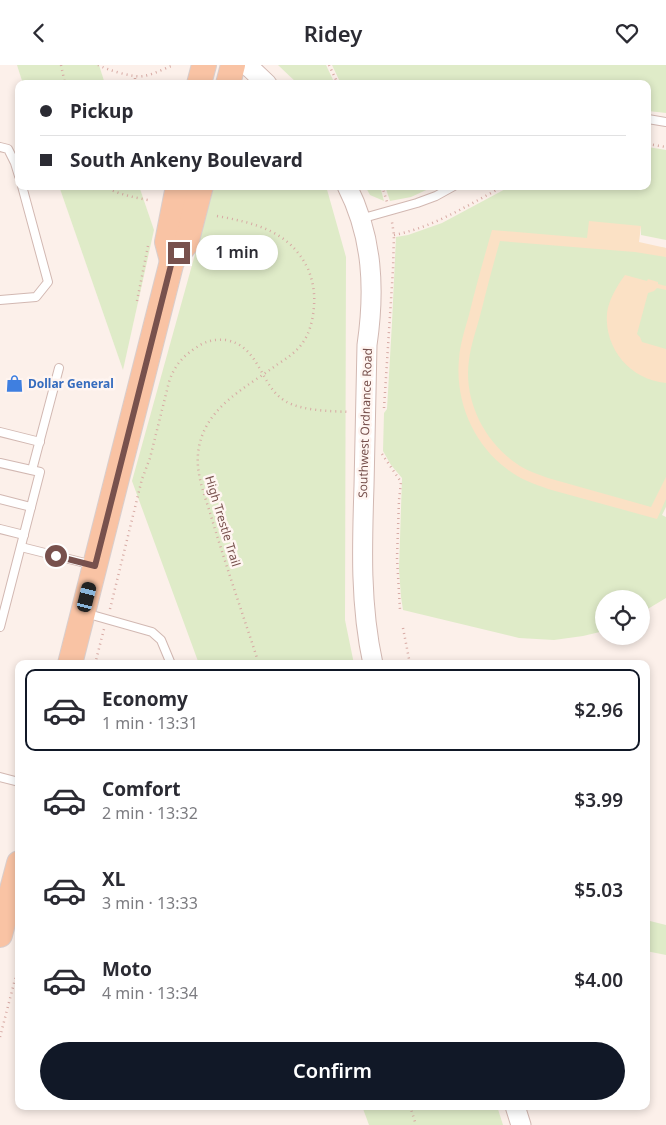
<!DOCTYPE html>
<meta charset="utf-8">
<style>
:root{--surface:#fff;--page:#f7f7f7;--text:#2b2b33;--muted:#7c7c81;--line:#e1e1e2;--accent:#111827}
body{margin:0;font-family:"Noto Sans",sans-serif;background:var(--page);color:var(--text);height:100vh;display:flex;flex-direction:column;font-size:19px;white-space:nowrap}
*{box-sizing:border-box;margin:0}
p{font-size:16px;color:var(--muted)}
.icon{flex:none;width:28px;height:28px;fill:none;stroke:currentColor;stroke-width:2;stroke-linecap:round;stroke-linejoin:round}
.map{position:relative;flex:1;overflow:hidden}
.sheet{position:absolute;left:15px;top:595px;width:635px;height:450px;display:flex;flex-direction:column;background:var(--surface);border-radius:10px;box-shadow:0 2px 8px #0003}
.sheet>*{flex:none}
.banner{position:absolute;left:15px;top:15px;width:636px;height:110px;border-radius:10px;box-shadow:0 2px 8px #0003;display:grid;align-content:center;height:110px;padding:0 25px;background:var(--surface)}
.buttons{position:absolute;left:595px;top:525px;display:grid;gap:10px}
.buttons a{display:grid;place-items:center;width:55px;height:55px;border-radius:50%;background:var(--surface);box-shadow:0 2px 8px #0003;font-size:25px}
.end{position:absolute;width:22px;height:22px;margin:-11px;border:6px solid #78514d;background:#fff;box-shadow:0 0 0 2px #fff}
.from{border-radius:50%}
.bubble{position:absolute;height:35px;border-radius:18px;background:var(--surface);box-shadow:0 2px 8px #0003;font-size:16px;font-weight:600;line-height:35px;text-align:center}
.car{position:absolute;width:15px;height:30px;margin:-15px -8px;border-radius:6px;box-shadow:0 0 4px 1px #0007;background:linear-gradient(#222 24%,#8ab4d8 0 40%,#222 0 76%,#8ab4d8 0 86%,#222 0)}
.banner b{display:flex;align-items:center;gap:18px;height:48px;font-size:19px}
.banner b+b{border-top:1px solid var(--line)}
.banner i{width:12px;height:12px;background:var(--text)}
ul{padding:9px 0 0;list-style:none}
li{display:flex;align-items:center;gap:15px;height:82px;margin:0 10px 8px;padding:0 15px;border:2px solid transparent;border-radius:10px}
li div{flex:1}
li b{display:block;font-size:19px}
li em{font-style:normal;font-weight:600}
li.current{border-color:var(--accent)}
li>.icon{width:45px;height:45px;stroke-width:1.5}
.button{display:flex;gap:10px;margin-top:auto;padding:10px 25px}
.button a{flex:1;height:58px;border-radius:30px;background:var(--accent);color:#fff;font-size:20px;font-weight:600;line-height:58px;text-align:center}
header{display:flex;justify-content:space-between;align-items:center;height:65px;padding:0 25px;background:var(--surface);font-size:22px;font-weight:600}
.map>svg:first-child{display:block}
.green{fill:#dfebc8}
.sand{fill:#fbe1c5}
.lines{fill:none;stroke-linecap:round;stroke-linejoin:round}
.service-casing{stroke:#d2b8b2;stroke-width:10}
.tertiary-casing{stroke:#d2b8b2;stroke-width:21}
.primary-casing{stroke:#d9cecd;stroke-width:26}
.path{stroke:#d7aaa4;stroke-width:2.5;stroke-dasharray:1 4;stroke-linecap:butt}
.service{stroke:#fff;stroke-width:8}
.tertiary{stroke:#fff;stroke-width:19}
.primary{stroke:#f9c3a4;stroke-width:24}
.route{stroke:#78514d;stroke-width:6}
.labels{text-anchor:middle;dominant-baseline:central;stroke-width:5;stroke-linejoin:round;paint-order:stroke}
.shop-label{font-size:12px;font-weight:bold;fill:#366cbe;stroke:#fff5f1;text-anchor:start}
.street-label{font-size:12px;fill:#78514d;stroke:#fff5f1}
</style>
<header><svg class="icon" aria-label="back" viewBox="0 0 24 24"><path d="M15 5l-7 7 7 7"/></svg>Ridey<svg class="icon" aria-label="heart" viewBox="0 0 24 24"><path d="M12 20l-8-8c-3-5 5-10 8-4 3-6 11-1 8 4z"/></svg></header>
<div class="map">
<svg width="666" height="1060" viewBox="0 0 666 1060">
<rect width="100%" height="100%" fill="#fcf0ea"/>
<g class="green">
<path d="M17,0H99L105,19H23Z"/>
<path d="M278,0H326L335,19H298Z"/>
<path d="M332,0H666V48L648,46V19H341Z"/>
<path d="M648,82L666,85V175L641,170V161L587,173L666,183V442L662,450L666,452V533L641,548V534H604V566L583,571L554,575L519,573L403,545L401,532L399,504L402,413L391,400L383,386L384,348L387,344L392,258L396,172L408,170L442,158L511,121H648Z"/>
<path d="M59,121H139L154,165L123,305Z"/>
<path d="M214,121H326L346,192L345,555L354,599H199L132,416Z"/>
<path d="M365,121H380L384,136L370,130Z"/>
<path d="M385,121H435L411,132L390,136Z"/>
<path d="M646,855L666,860V890L646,886Z"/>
<path d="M362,1041H497L503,1060H369Z"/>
</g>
<g class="sand">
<path d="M589,156L641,161L639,177L666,183V192L635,187L500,176C493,200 487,223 481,247C477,263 471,279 469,295C463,336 485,379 520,401C528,406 538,409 548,413L651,442L666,412V434L657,454L548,424C534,419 519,414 507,404C473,379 455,336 459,294C460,279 465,264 469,250C476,221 484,193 492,165L587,173Z"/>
<path d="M625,210L647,216L648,214L658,217V219L666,221V225L657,223L654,226L648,228L637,269L640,272L642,277L666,284V318C631,315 604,284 607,248C609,234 617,221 625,210Z"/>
</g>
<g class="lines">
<defs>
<g id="service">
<path d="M648,54L666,57"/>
<path d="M0,82L8,84L15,98L19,111"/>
<path d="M360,154L417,138L436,131L454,121"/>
<path d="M0,235L36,232L48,217L22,121"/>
<path d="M0,367L40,377"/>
<path d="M0,398L40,407L0,562"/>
<path d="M32,405L59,303"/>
<path d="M0,434L31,442"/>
<path d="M0,464L24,470"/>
<path d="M21,482L93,500"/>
<path d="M85,548L152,567L161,575L171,599"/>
<path d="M0,712L19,717"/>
</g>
<g id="tertiary">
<path d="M247,0L267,19"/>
<path d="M347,121C373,172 375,225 367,280C366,327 365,374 364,421C362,481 360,540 373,599"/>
<path d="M515,1041L521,1060"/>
</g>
<g id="primary">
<path d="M199,19L204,0"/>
<path d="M228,19L233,0"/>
<path d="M172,196L167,177L178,121"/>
<path d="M70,599L172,196L186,179L201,121"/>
<path d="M0,870L19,798"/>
</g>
</defs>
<use href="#service" class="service-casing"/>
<use href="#tertiary" class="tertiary-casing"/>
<use href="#primary" class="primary-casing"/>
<g class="path">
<path d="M61,0L65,19"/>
<path d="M98,0C108,5 133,13 144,11C155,9 165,3 174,0"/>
<path d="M329,0L338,19"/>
<path d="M135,19V11"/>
<path d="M648,79L666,82"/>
<path d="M104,121C117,129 132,132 148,135"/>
<path d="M382,121L387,137"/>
<path d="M217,151C255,158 290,166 308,204C313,216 315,228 314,241C313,254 310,269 301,280C295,288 287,293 278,299C246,323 202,343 198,389C196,410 205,431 211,451C226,501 243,550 259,599"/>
<path d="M394,170C434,162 468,140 504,121"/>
<path d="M137,236L148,181"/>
<path d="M384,343L393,204L394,170L392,157"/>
<path d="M382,389L401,417L399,435L397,493L400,545"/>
<path d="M110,544L142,414L150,393L169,317C174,301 183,291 197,282C205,276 215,274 226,275C260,281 260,321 285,336C302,346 330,346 349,347"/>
<path d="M403,563L410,599"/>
<path d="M95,599L104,564"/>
<path d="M0,972L19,899"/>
<path d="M410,1041L416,1060"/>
</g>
<use href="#service" class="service"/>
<use href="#tertiary" class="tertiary"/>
<use href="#primary" class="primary"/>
</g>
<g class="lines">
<path class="route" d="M56,491L95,501L172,196L179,188"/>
</g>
<defs>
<symbol id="shop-bare" viewBox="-9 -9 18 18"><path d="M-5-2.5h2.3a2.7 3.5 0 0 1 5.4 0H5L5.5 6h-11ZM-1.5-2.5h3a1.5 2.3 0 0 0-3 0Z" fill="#3f7fe0" stroke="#fff5f1" stroke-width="2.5" paint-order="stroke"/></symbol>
</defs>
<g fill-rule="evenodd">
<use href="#shop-bare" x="2" y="306" width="25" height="25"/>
</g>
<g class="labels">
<g class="shop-label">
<text x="28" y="318">Dollar General</text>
</g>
<g class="street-label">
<text transform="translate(365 358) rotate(-88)">Southwest Ordnance Road</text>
<text transform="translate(223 456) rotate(73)">High Trestle Trail</text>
</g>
</g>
</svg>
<div class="buttons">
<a><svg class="icon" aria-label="locate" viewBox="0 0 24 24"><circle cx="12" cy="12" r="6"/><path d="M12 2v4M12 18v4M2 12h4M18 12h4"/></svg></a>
</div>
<i class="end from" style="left:56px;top:491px"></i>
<i class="end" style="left:179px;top:188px"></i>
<div class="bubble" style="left:196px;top:170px;width:82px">1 min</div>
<i class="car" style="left:87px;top:532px;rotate:14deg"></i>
<div class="banner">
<b><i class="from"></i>Pickup</b>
<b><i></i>South Ankeny Boulevard</b>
</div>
<section class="sheet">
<ul>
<li class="current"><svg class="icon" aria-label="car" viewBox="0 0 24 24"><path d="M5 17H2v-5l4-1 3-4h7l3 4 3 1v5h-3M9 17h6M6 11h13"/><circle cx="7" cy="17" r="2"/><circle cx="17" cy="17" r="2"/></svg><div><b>Economy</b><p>1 min · 13:31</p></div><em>$2.96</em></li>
<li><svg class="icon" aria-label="car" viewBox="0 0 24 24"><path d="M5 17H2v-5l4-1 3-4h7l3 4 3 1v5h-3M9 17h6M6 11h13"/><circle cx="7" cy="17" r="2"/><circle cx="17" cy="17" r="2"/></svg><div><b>Comfort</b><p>2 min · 13:32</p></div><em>$3.99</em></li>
<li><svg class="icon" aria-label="car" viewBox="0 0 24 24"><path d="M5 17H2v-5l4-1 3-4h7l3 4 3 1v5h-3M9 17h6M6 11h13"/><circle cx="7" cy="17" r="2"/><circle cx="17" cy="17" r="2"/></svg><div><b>XL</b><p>3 min · 13:33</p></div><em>$5.03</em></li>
<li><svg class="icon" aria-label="car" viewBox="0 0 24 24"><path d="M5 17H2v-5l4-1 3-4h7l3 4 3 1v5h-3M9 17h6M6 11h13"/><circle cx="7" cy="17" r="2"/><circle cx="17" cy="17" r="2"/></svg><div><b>Moto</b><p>4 min · 13:34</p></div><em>$4.00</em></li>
</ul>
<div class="button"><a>Confirm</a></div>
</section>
</div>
